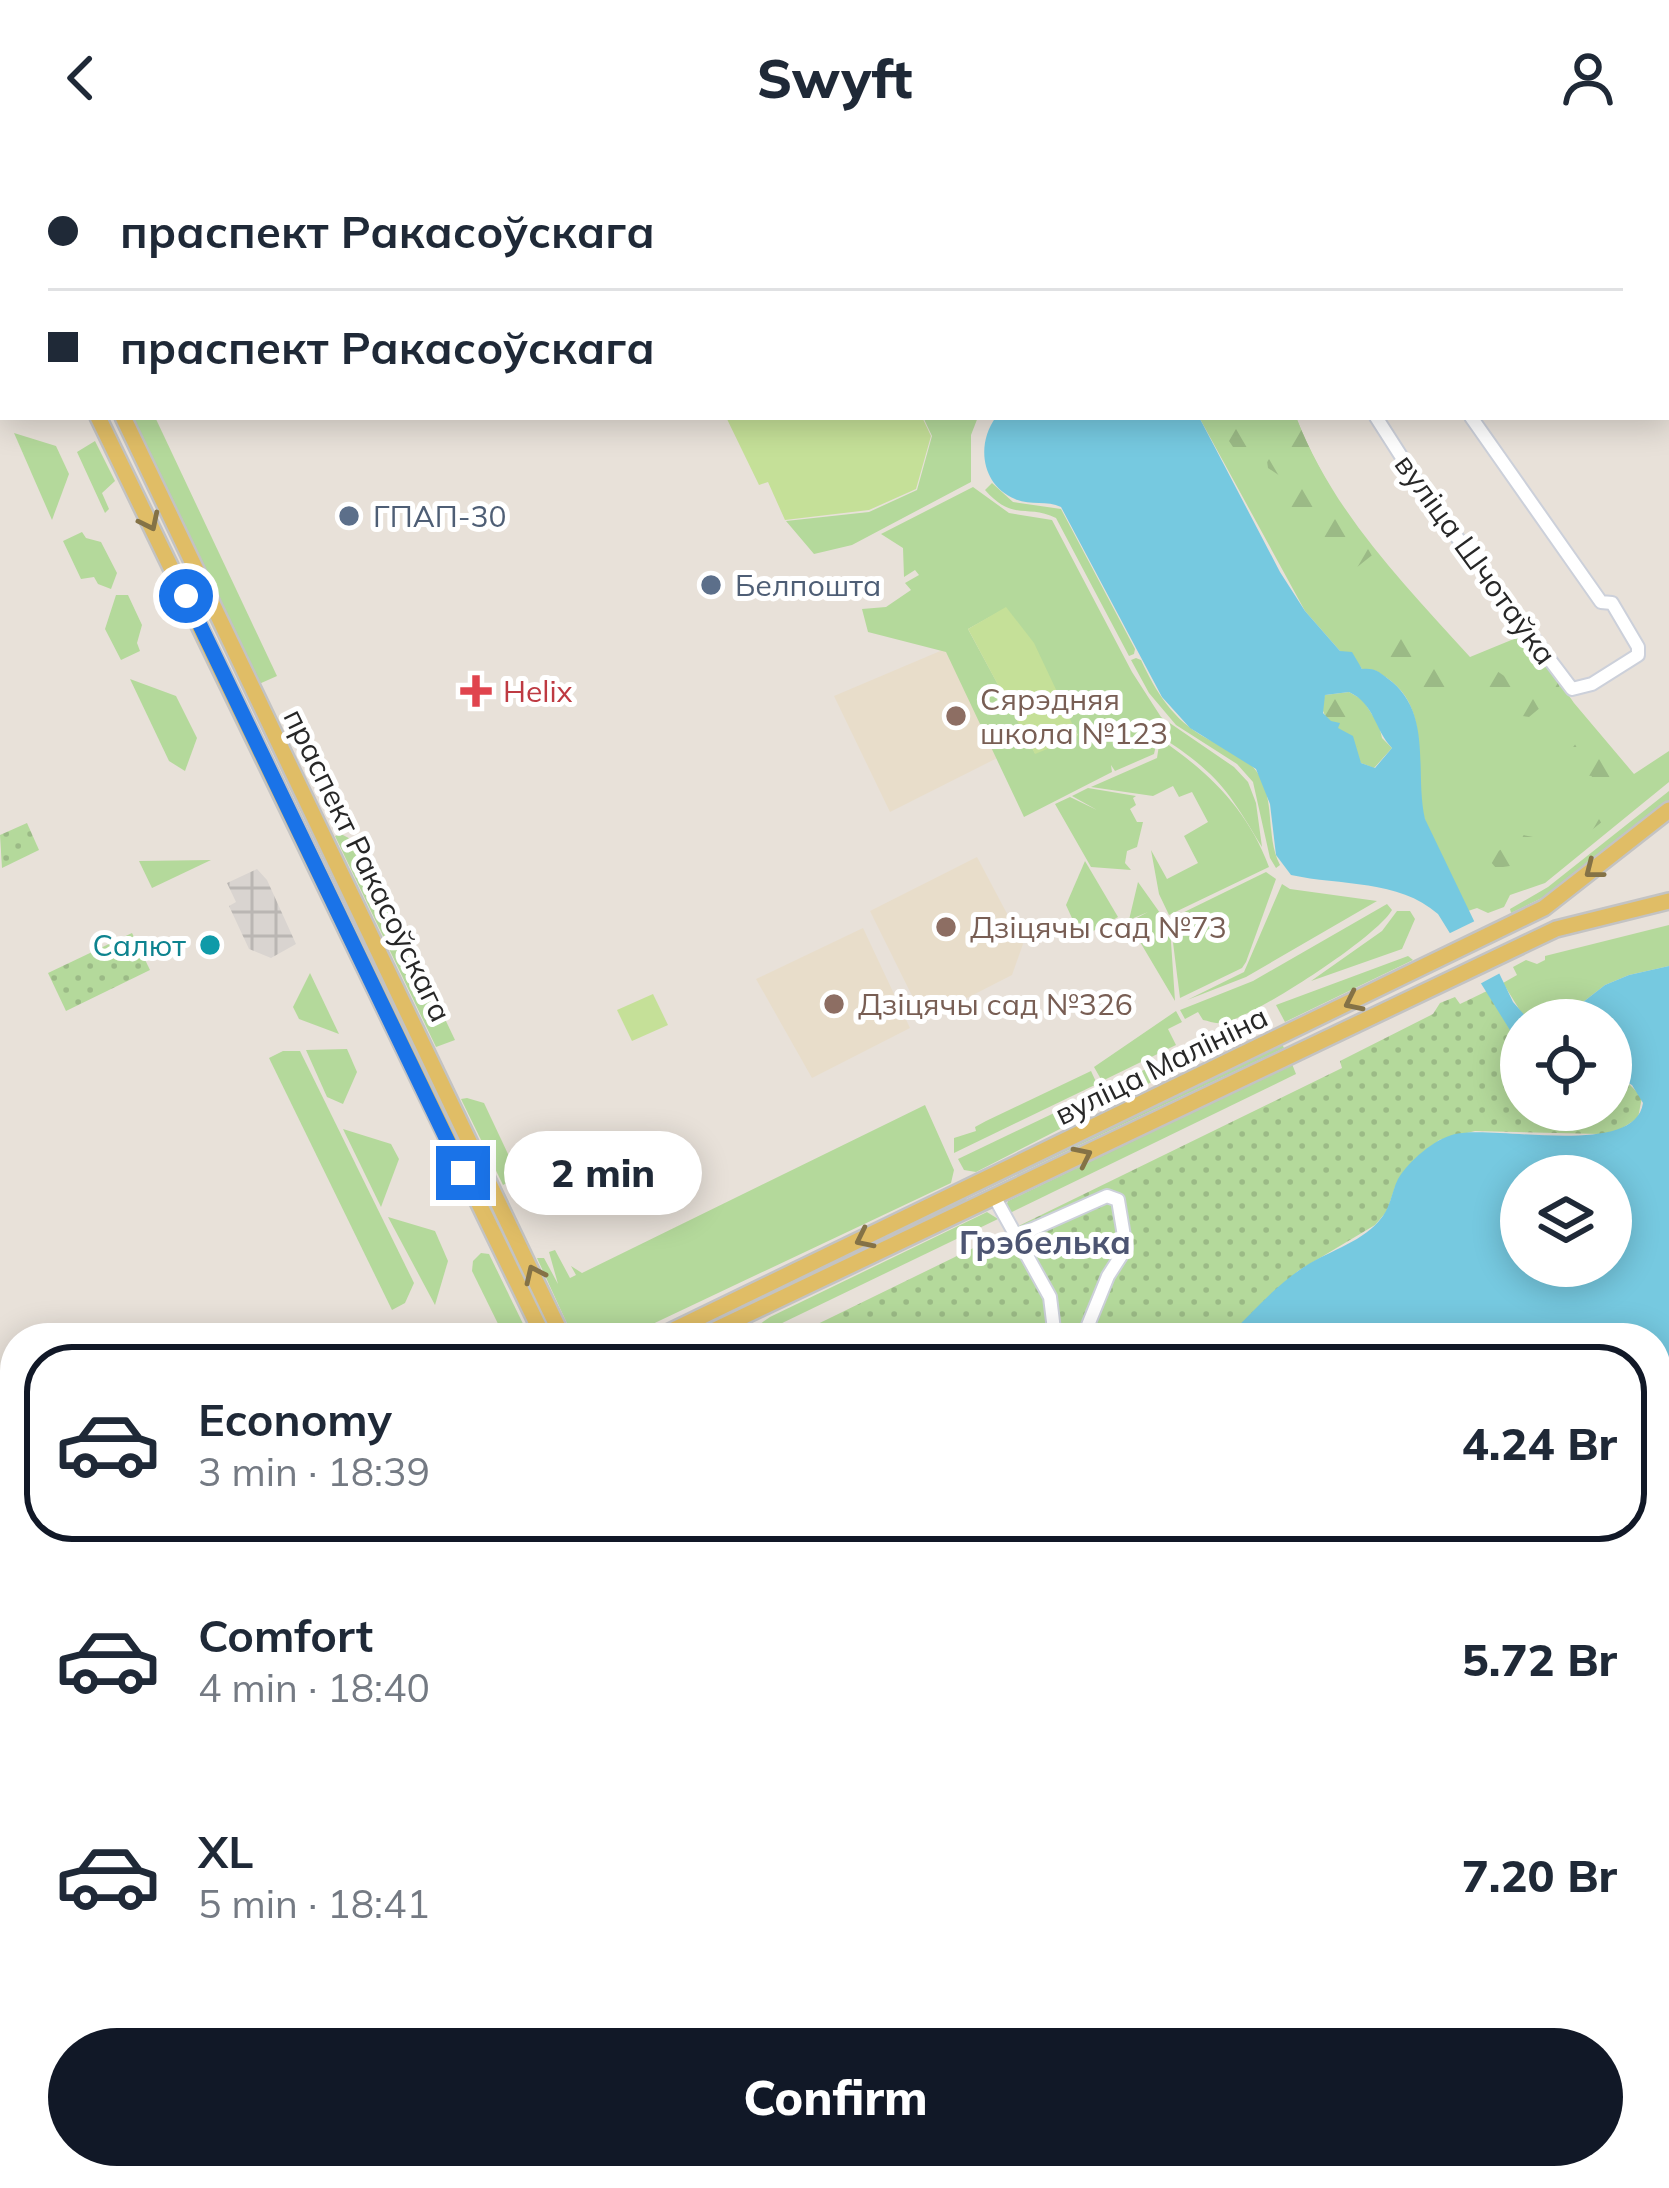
<!DOCTYPE html>
<meta charset="utf-8">
<style>
:root{--surface:#fff;--page:#f2f2f3;--text:#1f2937;--muted:#747a83;--line:#e0e1e3;--accent:#111827}
body{margin:0;font-family:Mulish,sans-serif;background:var(--page);color:var(--text);height:100vh;display:flex;flex-direction:column;font-size:45px;white-space:nowrap}
*{box-sizing:border-box;margin:0}
p{font-size:39px;color:var(--muted)}
.icon{flex:none;width:66px;height:66px;fill:none;stroke:currentColor;stroke-width:2;stroke-linecap:round;stroke-linejoin:round}
.map{position:relative;flex:1;overflow:hidden}
.side{position:absolute;left:0px;top:1167px;width:1671px;height:867px;display:flex;flex-direction:column;background:var(--surface);border-radius:48px 48px 0 0;box-shadow:0 6px 30px #0003}
.side>*{flex:none}
.banner{position:absolute;left:0px;top:0px;width:1671px;height:264px;box-shadow:0 6px 30px #0003;display:grid;align-content:center;height:264px;padding:0 48px;background:var(--surface)}
.fabs{position:absolute;left:1500px;top:843px;display:grid;gap:24px}
.fabs a{display:grid;place-items:center;width:132px;height:132px;border-radius:50%;background:var(--surface);box-shadow:0 6px 30px #0003;font-size:60px}
.end{position:absolute;width:54px;height:54px;margin:-27px;border:15px solid #1a73e8;background:#fff;box-shadow:0 0 0 6px #fff}
.from{border-radius:50%}
.bubble{position:absolute;height:84px;border-radius:42px;background:var(--surface);box-shadow:0 6px 30px #0003;font-size:39px;font-weight:800;line-height:84px;text-align:center}
.banner b{display:flex;align-items:center;gap:42px;height:114px;font-size:45px}
.banner b+b{border-top:3px solid var(--line)}
.banner i{width:30px;height:30px;background:var(--text)}
ul{padding:21px 0 0;list-style:none}
li{display:flex;align-items:center;gap:36px;height:198px;margin:0 24px 18px;padding:0 24px;border:6px solid transparent;border-radius:48px}
li div{flex:1}
li b{display:block;font-size:45px}
li em{font-style:normal;font-weight:800}
li.current{border-color:var(--accent)}
li>.icon{width:108px;height:108px;stroke-width:1.5}
.action{display:flex;gap:24px;margin-top:auto;padding:24px 48px}
.action a{flex:1;height:138px;border-radius:72px;background:var(--accent);color:#fff;font-size:48px;font-weight:800;line-height:138px;text-align:center}
header{display:flex;justify-content:space-between;align-items:center;height:156px;padding:0 48px;background:var(--surface);font-size:54px;font-weight:800}
.map>svg:first-child{display:block}
.education{fill:#e8ddca}
.grass{fill:#b4d99b;fill-rule:evenodd}
.forest{fill:url(#forest-firs)}
.park{fill:url(#park-dots)}
.pitch{fill:#c5e098}
.plaza{fill:url(#plaza-grid)}
.water{fill:#76c9e0;fill-rule:evenodd}
.pier{fill:#e8e1d9}
.lines{fill:none;stroke-linecap:round;stroke-linejoin:round}
.minor-casing{stroke:#ccd0da;stroke-width:16}
.major-casing{stroke:#c3c3c3;stroke-width:20}
.minor{stroke:#fff;stroke-width:12}
.major{stroke:#e0bd66;stroke-width:15}
.oneway{stroke:#847246}
.route{stroke:#1a73e8;stroke-width:15}
.service-dot{fill:#5c6f8a;stroke:#fff;stroke-width:4.5}
.health-dot{fill:#e0444e;stroke:#fff;stroke-width:4.5}
.education-dot{fill:#8d6e63;stroke:#fff;stroke-width:4.5}
.culture-dot{fill:#0f9aa8;stroke:#fff;stroke-width:4.5}
.labels{text-anchor:middle;dominant-baseline:central;stroke-width:10;stroke-linejoin:round;paint-order:stroke}
.service-label{font-size:30px;fill:#4e5e75;stroke:#fff;text-anchor:start}
.street-label{font-size:30px;fill:#272727;stroke:#fff}
.health-label{font-size:30px;fill:#be3a42;stroke:#fff;text-anchor:start}
.education-label{font-size:30px;fill:#785e54;stroke:#fff;text-anchor:start}
.culture-label{font-size:30px;fill:#0d838f;stroke:#fff;text-anchor:end}
.neighbourhood-label{font-size:33px;font-weight:bold;fill:#4d5572;stroke:#fff}
</style>
<header><svg class="icon" aria-label="back" viewBox="0 0 24 24"><path d="M15 5l-7 7 7 7"/></svg>Swyft<svg class="icon" aria-label="person" viewBox="0 0 24 24"><circle cx="12" cy="8" r="4"/><path d="M4 21q1-7 8-7t8 7"/></svg></header>
<div class="map">
<svg width="1669" height="2032" viewBox="0 0 1669 2032">
<defs>
<pattern id="forest-firs" width="22" height="20" patternUnits="userSpaceOnUse" patternTransform="scale(3)"><rect width="22" height="20" fill="#b4d99b"/><path d="M5 1l3.5 6h-7zM16 11l3.5 6h-7z" fill="#9bba86"/></pattern>
<pattern id="park-dots" width="8" height="8" patternUnits="userSpaceOnUse" patternTransform="scale(3)"><rect width="8" height="8" fill="#b4d99b"/><path d="M2 2h.1M6 6h.1" fill="none" stroke="#9bba86" stroke-width="1.8" stroke-linecap="round"/></pattern>
<pattern id="plaza-grid" width="8" height="8" patternUnits="userSpaceOnUse" patternTransform="scale(3)"><rect width="8" height="8" fill="#d9d4d0"/><path d="M0 4h8M4 0v8" fill="none" stroke="#bab6b3"/></pattern>
</defs>
<rect width="100%" height="100%" fill="#e8e1d9"/>
<g class="education">
<path d="M945,493L1025,588L890,656L834,540Z"/>
<path d="M977,701L1023,788L1012,819L924,864L870,755Z"/>
<path d="M863,772L910,872L812,922L756,823Z"/>
</g>
<g class="grass">
<path d="M133,261H155L277,520L259,528Z"/>
<path d="M923,261H978L971,279V326L852,389L814,398L786,365L869,356L917,334L932,280Z"/>
<path d="M1199,261H1296C1333,356 1402,426 1470,501L1526,478L1574,547L1634,618L1669,595V626L1545,727L1510,739L1504,751L1488,757L1477,752L1468,755C1453,725 1434,694 1424,661C1410,615 1435,555 1387,522C1377,515 1374,512 1363,514L1355,504L1340,495L1305,455Z"/>
<path d="M14,277L56,290L69,318L52,364Z"/>
<path d="M95,285L115,325L102,337L109,353L105,357L77,296Z"/>
<path d="M992,327L1013,346L1061,353L1135,493L1134,498L1129,500L1056,362C1028,348 1013,366 985,334Z"/>
<path d="M973,331L1009,357L1052,364L1132,516L1161,561L1234,611L1248,626L1256,647L1262,691C1227,633 1218,618 1160,580L1162,563L1154,598L1115,615L1111,609L1112,616L1024,661L946,496L868,476L862,453L886,451L911,434L905,427L919,419L915,414L904,421L903,392L881,378ZM1006,452L1078,579L1035,597L968,473Z"/>
<path d="M82,376L86,382L101,386L117,417L111,433L98,428L94,421L81,423L63,385Z"/>
<path d="M116,439H128L142,469L137,487L140,495L121,504L105,473Z"/>
<path d="M1136,502L1141,504C1156,536 1173,564 1206,582C1221,590 1241,598 1253,611C1278,639 1264,679 1280,709L1276,712L1270,702L1253,626L1237,608L1176,569L1149,537L1131,504Z"/>
<path d="M130,523L176,540L197,582L185,615L169,605Z"/>
<path d="M1322,544L1377,561L1382,582L1392,592L1374,612L1361,607Z"/>
<path d="M1160,583C1209,616 1248,654 1269,711L1169,759L1159,738L1151,694L1167,723L1198,707L1184,680L1208,666L1192,636L1179,641L1173,630L1153,640L1091,631L1157,602Z"/>
<path d="M1088,632L1136,640L1133,642L1136,649L1130,653L1137,666H1143L1137,691L1127,695L1125,707L1131,714L1091,711L1055,648L1070,641L1097,654L1072,640Z"/>
<path d="M1669,635V645L1558,734L1511,757L1510,753L1548,731Z"/>
<path d="M341,678L362,689L455,884L436,891L335,680Z"/>
<path d="M211,704L152,732L139,705Z"/>
<path d="M1085,705L1118,761L1081,782L1066,749Z"/>
<path d="M1266,716L1276,723L1246,806L1242,812L1180,842L1170,763Z"/>
<path d="M1138,726L1170,771L1175,845L1130,769L1129,766L1148,756L1129,764Z"/>
<path d="M1282,728L1290,733L1377,745L1246,821L1187,844L1244,816Z"/>
<path d="M1387,748L1392,754C1377,781 1252,863 1221,867C1215,868 1209,865 1203,864L1198,856L1185,863L1180,854L1253,825Z"/>
<path d="M1397,755H1410L1415,763L1402,793L1311,825L1382,775Z"/>
<path d="M1669,769V810L1629,819L1605,829L1560,864L1524,861L1503,827L1517,819L1513,811L1526,804L1537,808L1545,804V800Z"/>
<path d="M1408,800L1413,804L1285,866L1276,849Z"/>
<path d="M310,817L339,878L299,863L293,851Z"/>
<path d="M1176,855L1182,866L1168,873L1176,889L1102,925L1094,911Z"/>
<path d="M1282,888L1284,892L978,1037V1034Z"/>
<path d="M347,893L357,916L343,948L327,941L306,894Z"/>
<path d="M283,895H300L414,1127L405,1147L392,1154L269,902Z"/>
<path d="M1169,902L1175,914L976,1016L964,1014L958,1003Z"/>
<path d="M1292,908L1296,918L1010,1057L1006,1050L1008,1045Z"/>
<path d="M1091,915L1097,928L954,997V982L976,975L975,971L986,965Z"/>
<path d="M467,942L484,947L516,1015L514,1023L503,1029L461,943Z"/>
<path d="M925,949L954,1014L951,1027L623,1182H578L570,1174L537,1102H544L558,1128L549,1096L555,1094L570,1122L576,1119L571,1110L582,1117Z"/>
<path d="M343,973L391,988L399,1003L381,1051Z"/>
<path d="M966,1041V1046L685,1182H673Z"/>
<path d="M987,1056L998,1063L751,1182H740L770,1161Z"/>
<path d="M388,1061L435,1075L448,1105L435,1149Z"/>
<path d="M481,1097L489,1098L530,1182H505L472,1115L473,1105Z"/>
</g>
<g class="forest">
<path d="M1230,261H1296C1316,311 1342,355 1376,396L1351,416L1349,425L1340,426L1324,403L1306,392L1304,384L1291,380L1293,362L1283,356V322L1268,312L1266,298L1235,294L1229,285Z"/>
<path d="M1386,474C1435,482 1433,476 1452,524L1439,537L1422,541L1376,486Z"/>
<path d="M1459,501H1465L1477,517L1494,513L1516,528L1524,521L1522,513L1539,501L1559,529V538L1553,541L1537,536L1541,551L1529,561L1515,559L1500,562L1501,540L1475,529L1457,506Z"/>
<path d="M1349,536L1363,544L1378,568L1348,555L1355,565L1358,591L1326,562L1321,550L1325,539Z"/>
<path d="M1577,566C1602,582 1627,623 1620,652L1586,646L1583,640L1592,620L1569,618L1568,613L1587,609V604L1570,595L1577,586L1572,577Z"/>
<path d="M1574,651L1599,653L1603,665L1578,685L1555,689L1552,670L1565,664Z"/>
<path d="M1523,679L1533,681L1539,689L1532,702L1517,700L1510,710L1496,712L1490,705L1480,704L1482,685L1491,683L1497,696Z"/>
</g>
<g class="park">
<path d="M27,667L39,694L2,712L0,679Z"/>
<path d="M132,777L150,814L66,855L48,817Z"/>
<path d="M1487,835L1521,892V954H1611V918L1625,924L1642,941L1638,962L1616,976L1600,978L1475,975L1439,984L1395,1031L1387,1055L1375,1069L1298,1115L1226,1182H789L1342,912L1340,905L1433,858L1440,847L1455,841L1460,848Z"/>
<path d="M1669,1522V2032H1537L1532,2019H1656V1529Z"/>
<path d="M15,1539V2019H216L176,2032H0V1546Z"/>
<path d="M813,2019H1011L1004,2032H823Z"/>
</g>
<g class="pitch">
<path d="M726,261H922L931,280L916,333L869,354L785,364L768,326L759,329Z"/>
<path d="M1006,451L1034,487L1078,580L1035,598L968,473Z"/>
<path d="M653,838L668,869L632,885L617,854Z"/>
</g>
<path class="plaza" d="M257,713L267,724L296,788L271,802L249,793L229,750L236,746L227,727Z"/>
<g class="water">
<path d="M996,261H1199L1280,416L1305,455L1340,495L1352,496L1362,513C1374,512 1378,515 1387,522C1434,555 1414,616 1425,663L1513,846L1529,864H1521V892L1438,758C1398,723 1341,730 1291,719L1276,699L1270,648L1256,613L1190,572L1162,541L1061,351C1047,344 1030,350 1015,343C981,329 976,288 996,261ZM1349,536C1375,548 1374,573 1392,592L1375,612L1361,607L1353,580L1338,572L1340,567L1331,565L1323,557L1325,539Z"/>
<path d="M1669,810V1522L1656,1529V1182H1226C1249,1160 1274,1131 1301,1113C1325,1096 1359,1088 1379,1065C1391,1052 1391,1037 1398,1023C1409,1005 1434,983 1455,978C1497,969 1635,1002 1643,947L1632,929L1611,918V864H1560L1605,829L1629,819ZM1521,1020H1611V1110H1521Z"/>
<path d="M216,2019H813L823,2032H176Z"/>
<path d="M1011,2019H1532L1537,2032H1004Z"/>
</g>
<path class="pier" d="M1479,763L1504,815L1476,830L1444,780Z"/>
<g class="lines">
<defs>
<g id="minor">
<path d="M1176,0L1178,3"/>
<path d="M1305,0L1307,3"/>
<path d="M1471,0L1474,3"/>
<path d="M1544,3L1549,0"/>
<path d="M1668,249L1669,251"/>
<path d="M1376,261L1431,347L1572,533L1592,528L1638,499V491L1612,447L1601,446L1471,261"/>
<path d="M995,1042L1050,1141L1055,1182"/>
<path d="M1017,1080L1107,1040L1118,1044L1126,1092L1108,1120L1084,1179"/>
<path d="M0,1765L15,1761"/>
</g>
<g id="major">
<path d="M0,11L3,17"/>
<path d="M0,57L3,63"/>
<path d="M98,261L544,1182"/>
<path d="M123,261L563,1182"/>
<path d="M657,1182L1544,752L1669,654"/>
<path d="M698,1182L1556,773L1669,745"/>
<path d="M0,1499L15,1491"/>
<path d="M0,1519L15,1512"/>
</g>
</defs>
<use href="#minor" class="minor-casing"/>
<use href="#major" class="major-casing"/>
<use href="#minor" class="minor"/>
<use href="#major" class="major"/>
</g>
<defs><path id="oneway-chevron" d="M-2-3.5L2.5 0L-2 3.5" fill="none" stroke-width="1.6" stroke-linecap="round" stroke-linejoin="round" transform="scale(3)"/></defs>
<g class="oneway">
<use href="#oneway-chevron" transform="translate(150 366) rotate(64)"/>
<use href="#oneway-chevron" transform="translate(1593 714) rotate(142)"/>
<use href="#oneway-chevron" transform="translate(1353 846) rotate(154)"/>
<use href="#oneway-chevron" transform="translate(1083 1000) rotate(-26)"/>
<use href="#oneway-chevron" transform="translate(864 1083) rotate(154)"/>
<use href="#oneway-chevron" transform="translate(534 1118) rotate(-115)"/>
</g>
<g class="lines">
<path class="route" d="M186,440L463,1017"/>
</g>
<g class="service-dot">
<circle cx="349" cy="360" r="12"/>
<circle cx="711" cy="429" r="12"/>
</g>
<path class="health-dot" d="M470 517h12v12h12v12h-12v12h-12v-12h-12v-12h12z"/>
<g class="education-dot">
<circle cx="956" cy="560" r="12"/>
<circle cx="946" cy="771" r="12"/>
<circle cx="834" cy="848" r="12"/>
</g>
<circle class="culture-dot" cx="210" cy="789" r="12"/>
<g class="labels">
<g class="service-label">
<text x="373" y="360">ГПАП-30</text>
<text x="735" y="429">Белпошта</text>
</g>
<g class="street-label">
<text transform="translate(1476 403) rotate(54)">вуліца Шчотаўка</text>
<text transform="translate(368 709) rotate(64)">праспект Ракасоўскага</text>
<text transform="translate(1161 909) rotate(-26)">вуліца Малініна</text>
</g>
<g class="health-label">
<text x="503" y="535">Helix</text>
</g>
<g class="education-label">
<text x="980" y="543">Сярэдняя<tspan x="980" dy="34">школа №123</tspan></text>
<text x="970" y="771">Дзіцячы сад №73</text>
<text x="858" y="848">Дзіцячы сад №326</text>
</g>
<g class="culture-label">
<text x="186" y="789">Салют</text>
</g>
<g class="neighbourhood-label">
<text x="1045" y="1085">Грэбелька</text>
</g>
</g>
</svg>
<div class="fabs">
<a><svg class="icon" aria-label="locate" viewBox="0 0 24 24"><circle cx="12" cy="12" r="6"/><path d="M12 2v4M12 18v4M2 12h4M18 12h4"/></svg></a>
<a><svg class="icon" aria-label="layers" viewBox="0 0 24 24"><path d="M12 4l9 5-9 5-9-5zM3 14l9 5 9-5"/></svg></a>
</div>
<i class="end from" style="left:186px;top:440px"></i>
<i class="end" style="left:463px;top:1017px"></i>
<div class="bubble" style="left:504px;top:975px;width:198px">2 min</div>
<div class="banner">
<b><i class="from"></i>праспект Ракасоўскага</b>
<b><i></i>праспект Ракасоўскага</b>
</div>
<section class="side">
<ul>
<li class="current"><svg class="icon" aria-label="car" viewBox="0 0 24 24"><path d="M5 17H2v-5l4-1 3-4h7l3 4 3 1v5h-3M9 17h6M6 11h13"/><circle cx="7" cy="17" r="2"/><circle cx="17" cy="17" r="2"/></svg><div><b>Economy</b><p>3 min · 18:39</p></div><em>4.24 Br</em></li>
<li><svg class="icon" aria-label="car" viewBox="0 0 24 24"><path d="M5 17H2v-5l4-1 3-4h7l3 4 3 1v5h-3M9 17h6M6 11h13"/><circle cx="7" cy="17" r="2"/><circle cx="17" cy="17" r="2"/></svg><div><b>Comfort</b><p>4 min · 18:40</p></div><em>5.72 Br</em></li>
<li><svg class="icon" aria-label="car" viewBox="0 0 24 24"><path d="M5 17H2v-5l4-1 3-4h7l3 4 3 1v5h-3M9 17h6M6 11h13"/><circle cx="7" cy="17" r="2"/><circle cx="17" cy="17" r="2"/></svg><div><b>XL</b><p>5 min · 18:41</p></div><em>7.20 Br</em></li>
</ul>
<div class="action"><a>Confirm</a></div>
</section>
</div>
